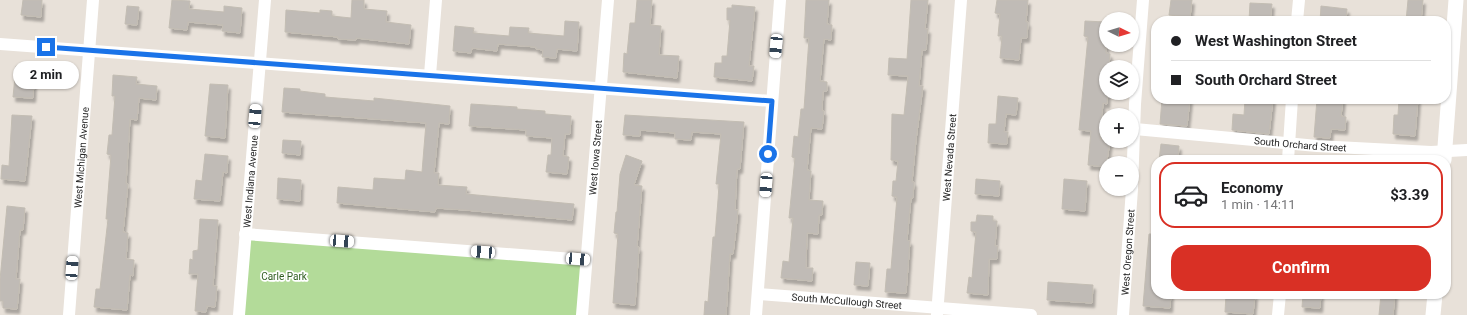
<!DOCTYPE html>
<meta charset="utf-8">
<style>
:root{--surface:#fff;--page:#f2f2f2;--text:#202124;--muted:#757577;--line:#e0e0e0;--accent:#d93025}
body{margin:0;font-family:Roboto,sans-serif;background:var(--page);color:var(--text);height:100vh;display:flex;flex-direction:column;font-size:15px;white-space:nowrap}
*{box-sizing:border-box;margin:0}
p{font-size:13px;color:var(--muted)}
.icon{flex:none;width:22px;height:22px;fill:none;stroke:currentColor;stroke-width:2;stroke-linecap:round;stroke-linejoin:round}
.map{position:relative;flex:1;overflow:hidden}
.drawer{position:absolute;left:1151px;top:155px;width:300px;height:144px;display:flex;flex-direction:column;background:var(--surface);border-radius:16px;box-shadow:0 1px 3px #0004}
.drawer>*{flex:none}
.top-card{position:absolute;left:1151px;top:16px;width:300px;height:88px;border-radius:16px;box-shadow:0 1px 3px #0004;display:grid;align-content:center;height:88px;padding:0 20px;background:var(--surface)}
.needle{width:26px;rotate:95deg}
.fabs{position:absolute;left:1099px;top:12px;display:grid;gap:8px}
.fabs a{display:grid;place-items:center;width:40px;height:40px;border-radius:50%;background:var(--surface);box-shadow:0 1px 3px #0004;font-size:20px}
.end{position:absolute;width:18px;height:18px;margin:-9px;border:5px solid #1a73e8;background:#fff;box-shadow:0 0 0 2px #fff}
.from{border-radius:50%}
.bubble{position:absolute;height:28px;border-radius:14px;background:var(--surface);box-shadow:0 1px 3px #0004;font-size:13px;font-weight:700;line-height:28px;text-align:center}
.car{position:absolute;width:12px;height:24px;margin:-12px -6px;border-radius:5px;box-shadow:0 0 3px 1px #0007;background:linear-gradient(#fff 24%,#345 0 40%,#fff 0 76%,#345 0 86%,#fff 0)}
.top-card b{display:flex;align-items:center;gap:14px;height:38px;font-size:15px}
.top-card b+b{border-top:1px solid var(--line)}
.top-card i{width:10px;height:10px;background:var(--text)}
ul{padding:7px 0 0;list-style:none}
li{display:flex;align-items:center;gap:12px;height:66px;margin:0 8px 6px;padding:0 12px;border:2px solid var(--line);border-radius:16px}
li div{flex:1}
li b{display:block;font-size:15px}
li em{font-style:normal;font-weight:700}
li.current{border-color:var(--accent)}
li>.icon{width:36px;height:36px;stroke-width:1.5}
.button{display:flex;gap:8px;margin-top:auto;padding:8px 20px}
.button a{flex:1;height:46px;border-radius:16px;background:var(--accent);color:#fff;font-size:16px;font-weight:700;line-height:46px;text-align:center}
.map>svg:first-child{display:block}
.green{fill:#b3db99}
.building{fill:#c0bbb6;stroke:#c3bdb3;filter:url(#shadow)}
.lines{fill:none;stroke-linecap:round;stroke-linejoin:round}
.minor{stroke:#fff;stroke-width:12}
.tertiary{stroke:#fff;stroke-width:15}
.route{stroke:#1a73e8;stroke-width:5}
.labels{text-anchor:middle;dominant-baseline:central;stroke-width:3.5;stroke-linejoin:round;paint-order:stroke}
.street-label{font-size:10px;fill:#272727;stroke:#fff}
.park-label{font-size:10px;fill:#2e5c1e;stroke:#fff}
</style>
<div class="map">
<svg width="1467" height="315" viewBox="0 0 1467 315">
<defs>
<filter id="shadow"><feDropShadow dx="2.5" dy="4.5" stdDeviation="1" flood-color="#0004"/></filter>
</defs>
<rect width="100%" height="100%" fill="#e8e1d9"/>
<path class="green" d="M245,234L586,260L581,315H239Z"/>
<g class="building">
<path d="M23,0H42L41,17L21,15Z"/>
<path d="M172,0L190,1L189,9L224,12V6L242,8L240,33L222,31L223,25L188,22L187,30L169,28Z"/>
<path d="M352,0H364V9L387,11L386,22L411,25L409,44L356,38V40L338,39V37L285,32L286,10L320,13V10L332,11V16L351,18Z"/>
<path d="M637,0H652L650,25L661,26L659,55L679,56L677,78L623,72L624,53L627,54L630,23H635Z"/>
<path d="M806,0H829L827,24L832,25L831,40L824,39L820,81L827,82V91H823L822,111H824L822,129L811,128L807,170L811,171L809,200L823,201L822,215H819L818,234L807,233L806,268H813L812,281L781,278L783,261L789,262L793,218H789L795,158L792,157L794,136L798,137L801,109H804L809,38H804Z"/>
<path d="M911,0H928L925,29H928L926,50H922L919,86H923L916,140L912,182H914L913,198H911L907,240L910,241L906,293L885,292L887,269H891L897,197L892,196L893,181H896L898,161L891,160L892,114L904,115L908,76L888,75L889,58L907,59Z"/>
<path d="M997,0H1028L1026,22H1028L1027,38H1021L1019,60L1000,58L1002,36H998L1000,14L995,13Z"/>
<path d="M1171,0H1192L1190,17L1169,15Z"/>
<path d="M1408,0H1423L1421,21H1406Z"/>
<path d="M1250,3L1272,4L1270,21L1249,20Z"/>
<path d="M732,5L755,7L749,66H754L752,81L714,77L715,63H722V56H727L730,20H727V8H732Z"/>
<path d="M127,6L139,7L137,25L125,24Z"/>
<path d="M1321,6L1347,9L1346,21H1320Z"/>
<path d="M565,21L579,22L577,51L557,49L556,58L542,57L543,50L536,49V47L498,44L497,51L472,48L471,53L453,51L455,26L474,28L473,33L509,36L510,27L529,28L528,33L564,36Z"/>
<path d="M1085,21L1106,22V53L1110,54L1109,67H1106V93H1108L1107,104L1103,103L1100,139L1110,141L1106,167L1088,165L1091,131L1079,130L1088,37L1084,36Z"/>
<path d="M16,66L35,68L33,98L13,97Z"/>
<path d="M113,75L137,77L136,84L157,86L156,100L139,98L137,120L130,119L126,184H128L123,232L128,233L126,259L134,260L133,276L130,275L127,310L94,307L96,289H100L108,219H106L111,155L107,154L109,135H112L115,96H112Z"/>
<path d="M210,84L228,85L225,138L205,136Z"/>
<path d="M284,88L300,89V91L325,94V97L374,101V98L450,106L449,124L439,123L434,173H439L438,185L467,187L466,194L574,204L572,220L465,210L436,208L435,212L337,203L338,187L373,190L374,178L405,180L406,170L422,172L426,123L282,112Z"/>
<path d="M998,96L1018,98L1016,115L1006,114L1004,132H1008L1007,144L988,143L989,124H996Z"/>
<path d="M1162,99H1190L1187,126L1160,124Z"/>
<path d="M1245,99H1273L1269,134L1232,130L1233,114L1244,115Z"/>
<path d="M1317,99H1343L1341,116L1346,117L1345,130L1331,129L1330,138L1314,137Z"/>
<path d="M1399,99H1418L1415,136L1393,134L1394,115H1398Z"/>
<path d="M471,104L517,107V109L545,111V114L571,116L570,134H565L563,156L569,157L567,174L546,172L548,155H551L552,138L526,136V130L469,126Z"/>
<path d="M12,115L32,116L25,181L1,179L2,165L9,166Z"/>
<path d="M625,115L744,122L740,169H737L735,210H738L736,229L733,254H730L726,315H704L705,301L708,302L713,237H715L718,200L719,184H716L721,134L692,132L691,140L675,139V133L640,130V136L623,135Z"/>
<path d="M283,140L301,141L300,155L282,153Z"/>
<path d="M1161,144L1179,146L1178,160H1159Z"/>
<path d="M205,154L228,156L227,173L223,172L220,201L194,199L196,180L202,181Z"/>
<path d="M626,155L642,161L634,185L642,186L637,247H639L635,305L613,303L618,234L614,233L616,212H617L620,174Z"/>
<path d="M278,178L301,180L300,201L277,199Z"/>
<path d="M976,179L1000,181L999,196L975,194Z"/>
<path d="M1064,179L1087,181L1085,211L1062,209Z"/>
<path d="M7,206L25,208L23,230H20L16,279H20L17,309L3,308V301H0V280Z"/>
<path d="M977,215L993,216V221H997L995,246H998L997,259H989L988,295L967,293L969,277L972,278L976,232L971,231V222H976Z"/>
<path d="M200,219L218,220L213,286H217L215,307L207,306L206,312L195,311L198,274H189L190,259L193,260V251L198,250Z"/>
<path d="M1149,234H1156V294H1171L1170,308L1143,306Z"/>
<path d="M856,262L870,263L868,286L854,285Z"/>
<path d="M1048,282L1093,285L1092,303L1047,300Z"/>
<path d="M1226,294L1255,295L1253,314L1225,312Z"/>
<path d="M1303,294H1321L1320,308L1302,307Z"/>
<path d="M1381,294H1395L1393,315H1379Z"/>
</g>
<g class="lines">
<g class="minor">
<path d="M1297,21L1299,0"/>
<path d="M0,44L772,101"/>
<path d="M430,75L436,0"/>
<path id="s1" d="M1135,129L1317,146L1431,152L1467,150"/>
<path d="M1288,160L1292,99"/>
<path d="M1132,187L1135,104L1143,0"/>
<path d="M245,234L586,260"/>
<path id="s2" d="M758,294L1031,315"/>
<path id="s3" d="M69,315L93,0"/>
<path id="s4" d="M239,315L265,0"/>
<path id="s5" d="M582,315L608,0"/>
<path d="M756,315L780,0"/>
<path id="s6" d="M937,315L961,0"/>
<path id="s7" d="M1123,315L1132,189"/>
<path d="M1278,315L1280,294"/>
</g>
<g class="tertiary">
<path d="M1444,160L1456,0"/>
<path d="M1433,315L1435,294"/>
</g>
</g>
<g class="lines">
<path class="route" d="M46,47L772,101L768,154"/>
</g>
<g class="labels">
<g class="street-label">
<text stroke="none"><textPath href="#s1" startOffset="166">South Orchard Street</textPath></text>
<text stroke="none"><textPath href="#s5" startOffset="158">West Iowa Street</textPath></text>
<text stroke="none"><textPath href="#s3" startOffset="158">West Michigan Avenue</textPath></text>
<text stroke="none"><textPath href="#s6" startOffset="158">West Nevada Street</textPath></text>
<text stroke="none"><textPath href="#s4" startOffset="134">West Indiana Avenue</textPath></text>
<text stroke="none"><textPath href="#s7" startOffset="63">West Oregon Street</textPath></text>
<text stroke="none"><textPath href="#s2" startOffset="89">South McCullough Street</textPath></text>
</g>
<g class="park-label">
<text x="284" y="276">Carle Park</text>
</g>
</g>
</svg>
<div class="fabs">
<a><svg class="needle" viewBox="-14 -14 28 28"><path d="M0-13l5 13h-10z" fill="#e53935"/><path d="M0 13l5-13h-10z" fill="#757577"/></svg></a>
<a><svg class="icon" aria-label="layers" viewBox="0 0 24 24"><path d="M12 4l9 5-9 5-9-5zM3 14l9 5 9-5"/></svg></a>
<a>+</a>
<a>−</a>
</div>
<i class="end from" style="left:768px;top:154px"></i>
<i class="end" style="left:46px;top:47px"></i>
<div class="bubble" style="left:13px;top:61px;width:66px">2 min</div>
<i class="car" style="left:776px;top:46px;rotate:185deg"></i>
<i class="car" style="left:255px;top:116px;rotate:5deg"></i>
<i class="car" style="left:766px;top:185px;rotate:184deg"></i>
<i class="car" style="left:342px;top:241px;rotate:94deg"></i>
<i class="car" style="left:483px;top:252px;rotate:274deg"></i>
<i class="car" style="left:578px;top:259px;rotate:95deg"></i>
<i class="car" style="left:72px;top:268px;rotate:4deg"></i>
<div class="top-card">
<b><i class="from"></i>West Washington Street</b>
<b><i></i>South Orchard Street</b>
</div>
<section class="drawer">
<ul>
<li class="current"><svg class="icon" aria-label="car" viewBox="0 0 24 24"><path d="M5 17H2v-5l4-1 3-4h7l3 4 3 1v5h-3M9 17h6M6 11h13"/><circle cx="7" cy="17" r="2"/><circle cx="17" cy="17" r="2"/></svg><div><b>Economy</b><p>1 min · 14:11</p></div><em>$3.39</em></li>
</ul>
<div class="button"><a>Confirm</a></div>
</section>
</div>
